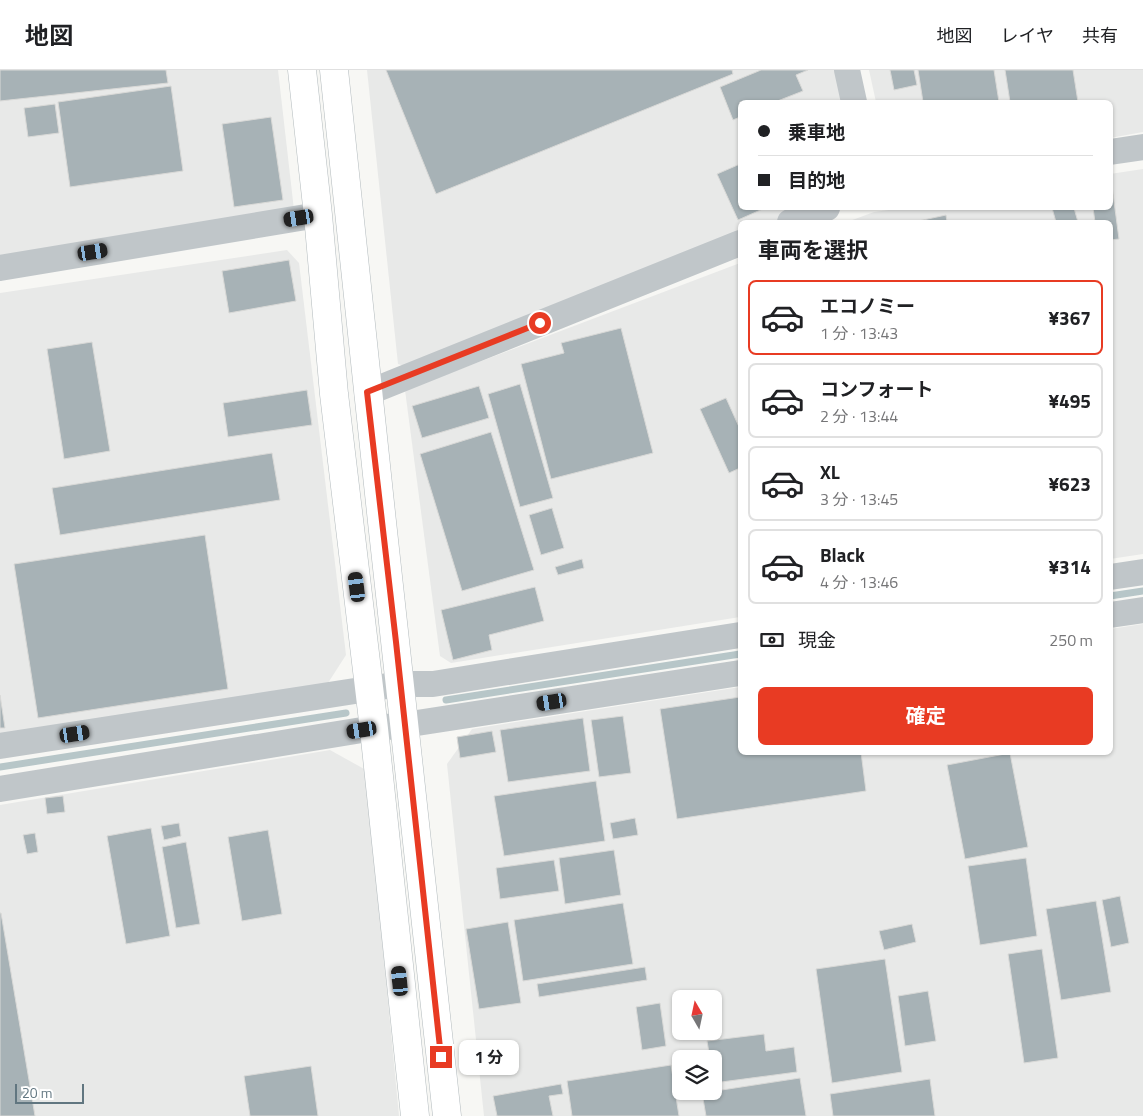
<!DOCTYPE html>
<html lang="ja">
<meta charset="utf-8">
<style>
:root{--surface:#fff;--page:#f6f6f6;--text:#202124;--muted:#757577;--line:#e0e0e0;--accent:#e83b23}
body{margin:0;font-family:"Titillium Web","Noto Sans JP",sans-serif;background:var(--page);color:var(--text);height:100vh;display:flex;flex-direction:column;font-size:19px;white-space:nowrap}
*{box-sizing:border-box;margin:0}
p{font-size:16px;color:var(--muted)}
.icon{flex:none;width:28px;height:28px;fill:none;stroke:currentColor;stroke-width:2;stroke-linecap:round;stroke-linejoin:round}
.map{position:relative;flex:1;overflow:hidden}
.panel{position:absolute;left:738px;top:150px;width:375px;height:535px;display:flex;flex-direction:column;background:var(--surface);border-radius:8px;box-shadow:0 1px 4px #0004}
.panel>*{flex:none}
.hud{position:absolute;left:738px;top:30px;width:375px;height:110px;border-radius:8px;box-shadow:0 1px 4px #0004;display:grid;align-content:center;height:110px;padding:0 20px;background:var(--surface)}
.needle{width:32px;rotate:351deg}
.fabs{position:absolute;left:672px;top:920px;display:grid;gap:10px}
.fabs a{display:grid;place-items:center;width:50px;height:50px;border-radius:8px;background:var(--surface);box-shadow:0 1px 4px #0004;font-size:25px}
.scale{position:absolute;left:15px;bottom:12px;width:69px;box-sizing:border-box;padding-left:5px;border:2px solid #617680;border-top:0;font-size:14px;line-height:18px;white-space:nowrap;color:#617680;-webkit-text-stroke:4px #fff;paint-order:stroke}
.end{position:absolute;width:22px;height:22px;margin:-11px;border:6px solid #e83b23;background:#fff;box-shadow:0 0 0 2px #fff}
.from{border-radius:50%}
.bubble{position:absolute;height:35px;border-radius:8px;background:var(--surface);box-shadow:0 1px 4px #0004;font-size:16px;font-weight:700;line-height:35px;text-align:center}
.car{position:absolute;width:15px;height:30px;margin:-15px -8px;border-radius:6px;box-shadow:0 0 4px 1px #0007;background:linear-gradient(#222 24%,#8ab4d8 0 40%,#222 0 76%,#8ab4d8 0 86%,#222 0)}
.hud b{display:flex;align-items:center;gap:18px;height:48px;font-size:19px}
.hud b+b{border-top:1px solid var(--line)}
.hud i{width:12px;height:12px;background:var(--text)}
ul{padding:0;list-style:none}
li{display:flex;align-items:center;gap:15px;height:75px;margin:0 10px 8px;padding:0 10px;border:2px solid var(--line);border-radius:8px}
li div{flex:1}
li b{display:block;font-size:19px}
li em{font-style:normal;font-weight:700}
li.active{border-color:var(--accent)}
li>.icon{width:45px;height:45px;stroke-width:1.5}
h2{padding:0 20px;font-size:22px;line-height:60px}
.pay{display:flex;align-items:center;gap:12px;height:55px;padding:0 20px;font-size:19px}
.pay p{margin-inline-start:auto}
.cta{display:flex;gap:10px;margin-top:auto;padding:10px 20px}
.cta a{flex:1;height:58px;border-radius:8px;background:var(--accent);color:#fff;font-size:20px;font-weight:700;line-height:58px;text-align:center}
header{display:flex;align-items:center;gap:30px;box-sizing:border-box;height:70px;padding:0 25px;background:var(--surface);border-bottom:1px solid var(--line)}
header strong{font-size:24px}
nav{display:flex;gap:28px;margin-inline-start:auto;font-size:18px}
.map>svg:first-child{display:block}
.built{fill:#e8e9e8;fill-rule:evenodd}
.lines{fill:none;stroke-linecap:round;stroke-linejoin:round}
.stream{stroke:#b7c6c8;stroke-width:7}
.building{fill:#a7b2b6;stroke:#d9d9d7}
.secondary-casing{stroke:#b2babd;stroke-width:29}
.street{stroke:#c0c6c9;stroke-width:26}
.secondary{stroke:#fff;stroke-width:28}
.route{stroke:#e83b23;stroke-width:6}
</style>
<header>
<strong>地図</strong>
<nav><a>地図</a><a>レイヤ</a><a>共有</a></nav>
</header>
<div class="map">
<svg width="1143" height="1046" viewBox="0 0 1143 1046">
<rect width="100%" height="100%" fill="#f7f7f4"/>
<g class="built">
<path d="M0,0H278L294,140L0,188Z"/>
<path d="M367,0H842L849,32H740V138H813L775,152H740V166L411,298L398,294Z"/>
<path d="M869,0H1143V62L1110,68V32H876Z"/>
<path d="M1143,99V484L1110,489V152H847L874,142L903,138H1110V104Z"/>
<path d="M287,180L299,193L346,585L328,613L0,665V223Z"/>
<path d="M740,193V547L451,593L440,586L405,320Z"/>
<path d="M1143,554V1046H484L447,694L472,659L740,617V682H1110V559ZM681,929H714V961H681ZM681,989H714V1021H681Z"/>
<path d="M330,680L366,700L399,1046H0V735Z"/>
</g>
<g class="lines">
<g class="stream">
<path d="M1110,526L1143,521"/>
<path d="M446,630L740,584"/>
<path d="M0,697L346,643"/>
</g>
</g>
<g class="building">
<path d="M0,0H166L168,13L0,31Z"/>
<path d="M386,0H732L733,4L436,124Z"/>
<path d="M761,0H808L796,5L803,21L775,32H740V47L733,50L720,17Z"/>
<path d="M890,0H914L917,15L894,20Z"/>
<path d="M918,0H994L999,32H923Z"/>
<path d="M1005,0H1073L1078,32H1010Z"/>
<path d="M171,16L183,101L70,117L58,32Z"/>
<path d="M55,34L59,63L28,67L24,38Z"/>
<path d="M271,47L283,130L234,137L222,54Z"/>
<path d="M740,94V138H765L738,150L717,104Z"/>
<path d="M1110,116H1112L1119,169L1110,170V152H1095L1093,138H1110Z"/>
<path d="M1052,138H1074L1078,152H1056Z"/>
<path d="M946,145L947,152H914Z"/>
<path d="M289,190L296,231L229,243L222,201Z"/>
<path d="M621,258L653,383L551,409L521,294L564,283L561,273Z"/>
<path d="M92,272L110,381L64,389L47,279Z"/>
<path d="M520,314L553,428L520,437L488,324Z"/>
<path d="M479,316L489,348L422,368L412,336Z"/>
<path d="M307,320L312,355L228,367L223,333Z"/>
<path d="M726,328L740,359V398L729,403L700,339Z"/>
<path d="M491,362L534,500L462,521L420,384Z"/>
<path d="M272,383L280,430L60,465L52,418Z"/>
<path d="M552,438L564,478L541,485L529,445Z"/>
<path d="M205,465L228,619L38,648L14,494Z"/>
<path d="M582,489L584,498L558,505L555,497Z"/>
<path d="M535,517L544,551L489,565L492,580L453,590L441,540Z"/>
<path d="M0,625L5,658H0Z"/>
<path d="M740,627V682H861L866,721L677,749L660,639Z"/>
<path d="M623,646L631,703L599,707L591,650Z"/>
<path d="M583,648L590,701L508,712L500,660Z"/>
<path d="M492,661L496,682L460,688L457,667Z"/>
<path d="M1010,683L1028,777L965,789L947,695Z"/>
<path d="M596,711L605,771L504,786L494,726Z"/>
<path d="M63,726L65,742L47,744L45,728Z"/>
<path d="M635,748L638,765L613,769L610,753Z"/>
<path d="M179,753L181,766L164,770L161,756Z"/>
<path d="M151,758L170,866L126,874L107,766Z"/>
<path d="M268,760L282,844L242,851L228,767Z"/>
<path d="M35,763L38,782L27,784L23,765Z"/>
<path d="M186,772L200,854L176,858L162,777Z"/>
<path d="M614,780L621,825L565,834L559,788Z"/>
<path d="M1026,788L1037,866L980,875L968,796Z"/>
<path d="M554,790L559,821L500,829L496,798Z"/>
<path d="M1120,826L1129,873L1111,877L1102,830Z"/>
<path d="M1096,831L1111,922L1061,930L1046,839Z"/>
<path d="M623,833L633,894L523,911L514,850Z"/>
<path d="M0,843H1L35,1046H0Z"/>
<path d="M508,852L521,933L479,939L466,859Z"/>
<path d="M912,854L916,872L884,880L879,861Z"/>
<path d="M1042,879L1058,988L1024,993L1008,884Z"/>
<path d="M885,889L902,1002L832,1013L816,899Z"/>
<path d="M645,897L647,910L539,927L537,914Z"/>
<path d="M928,921L936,971L905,976L898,926Z"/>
<path d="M660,933L666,976L642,980L636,937Z"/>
<path d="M764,964L766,981L794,977L797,1002L714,1013V989H710L707,971Z"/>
<path d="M671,995L679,1046H572L567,1011Z"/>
<path d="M311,996L318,1046H250L244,1006Z"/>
<path d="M800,1008L806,1046H706L702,1023Z"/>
<path d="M930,1009L935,1046H833L830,1024Z"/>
<path d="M561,1014L563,1024L549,1026L553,1046H497L493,1026Z"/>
</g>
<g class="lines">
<defs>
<g id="secondary">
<path d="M302,0L318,145L334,324L374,659L415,1046"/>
<path d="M334,0C370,349 409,697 447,1046"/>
</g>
</defs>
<use href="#secondary" class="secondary-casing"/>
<g class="street">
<path d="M847,0L854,32"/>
<path d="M1110,82L1143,77"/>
<path d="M790,152L827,138"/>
<path d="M0,198L318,145"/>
<path d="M367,323L740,173"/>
<path d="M1110,507L1143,502"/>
<path d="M1110,545L1143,540"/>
<path d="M0,676L400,614H433L740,565"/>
<path d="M0,719L362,660L404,655L740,603"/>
</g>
<use href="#secondary" class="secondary"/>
</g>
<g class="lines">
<path class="route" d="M441,987L396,572L367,322L540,253"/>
</g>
</svg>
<div class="fabs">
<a><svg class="needle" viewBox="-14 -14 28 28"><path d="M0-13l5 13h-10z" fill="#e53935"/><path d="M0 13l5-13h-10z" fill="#757577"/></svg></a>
<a><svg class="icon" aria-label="layers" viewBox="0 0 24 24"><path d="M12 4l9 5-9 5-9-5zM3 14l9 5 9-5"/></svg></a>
</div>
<div class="scale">20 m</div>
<i class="end from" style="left:540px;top:253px"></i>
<i class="end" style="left:441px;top:987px"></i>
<div class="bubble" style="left:459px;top:970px;width:60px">1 分</div>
<i class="car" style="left:299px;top:148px;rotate:261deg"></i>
<i class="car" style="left:93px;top:182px;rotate:81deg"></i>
<i class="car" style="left:357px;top:517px;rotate:353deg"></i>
<i class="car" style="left:552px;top:632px;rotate:261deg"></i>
<i class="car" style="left:362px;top:660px;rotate:261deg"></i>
<i class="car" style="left:75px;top:664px;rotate:81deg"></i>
<i class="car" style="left:400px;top:911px;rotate:354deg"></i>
<div class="hud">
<b><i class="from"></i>乗車地</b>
<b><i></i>目的地</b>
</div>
<section class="panel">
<h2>車両を選択</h2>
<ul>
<li class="active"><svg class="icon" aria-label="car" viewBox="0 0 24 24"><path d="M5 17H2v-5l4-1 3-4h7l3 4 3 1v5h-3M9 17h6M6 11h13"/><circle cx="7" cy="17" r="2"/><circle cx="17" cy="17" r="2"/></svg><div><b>エコノミー</b><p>1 分 · 13:43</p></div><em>¥367</em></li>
<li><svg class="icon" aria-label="car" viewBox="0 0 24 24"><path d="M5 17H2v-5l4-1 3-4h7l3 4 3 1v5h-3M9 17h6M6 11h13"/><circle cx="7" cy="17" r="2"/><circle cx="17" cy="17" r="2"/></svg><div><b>コンフォート</b><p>2 分 · 13:44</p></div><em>¥495</em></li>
<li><svg class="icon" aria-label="car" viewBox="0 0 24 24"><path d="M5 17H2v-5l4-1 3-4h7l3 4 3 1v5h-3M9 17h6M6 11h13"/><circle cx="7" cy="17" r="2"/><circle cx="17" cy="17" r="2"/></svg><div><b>XL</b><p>3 分 · 13:45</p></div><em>¥623</em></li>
<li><svg class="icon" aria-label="car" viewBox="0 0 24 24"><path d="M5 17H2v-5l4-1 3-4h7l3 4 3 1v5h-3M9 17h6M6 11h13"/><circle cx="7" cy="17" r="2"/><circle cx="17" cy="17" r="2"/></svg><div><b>Black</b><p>4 分 · 13:46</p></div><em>¥314</em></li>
</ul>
<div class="pay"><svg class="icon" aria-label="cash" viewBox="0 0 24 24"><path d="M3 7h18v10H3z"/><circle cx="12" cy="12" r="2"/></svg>現金<p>250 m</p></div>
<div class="cta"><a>確定</a></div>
</section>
</div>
